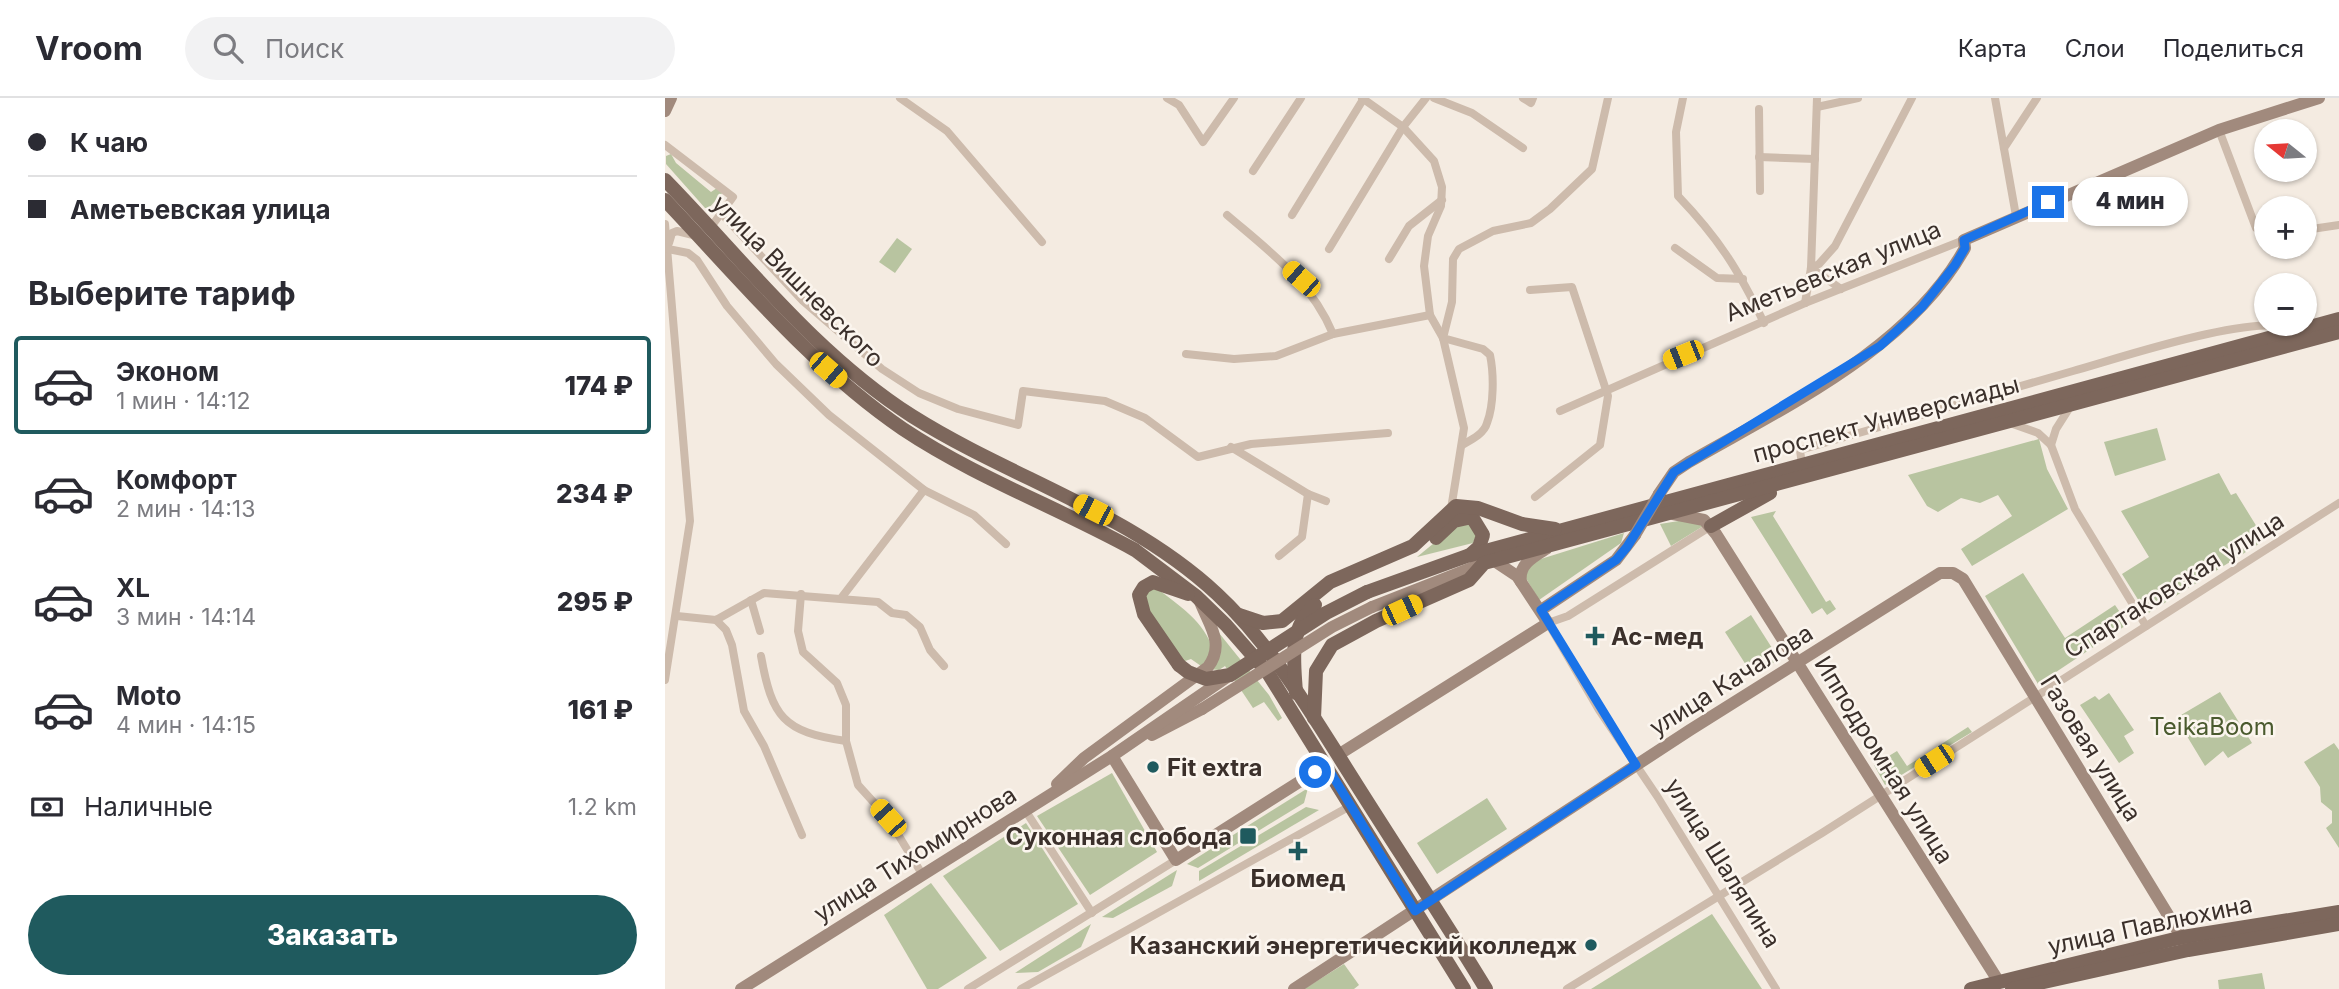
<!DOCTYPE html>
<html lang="ru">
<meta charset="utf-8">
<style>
:root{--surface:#fff;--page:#f2f2f3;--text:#2b2b33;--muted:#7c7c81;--line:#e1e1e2;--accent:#1f5a5e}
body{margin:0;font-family:Inter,sans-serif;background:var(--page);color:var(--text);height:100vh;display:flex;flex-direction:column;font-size:26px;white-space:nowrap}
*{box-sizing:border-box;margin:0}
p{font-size:23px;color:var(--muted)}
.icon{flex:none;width:38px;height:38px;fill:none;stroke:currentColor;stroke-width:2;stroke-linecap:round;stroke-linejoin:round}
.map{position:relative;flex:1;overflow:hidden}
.side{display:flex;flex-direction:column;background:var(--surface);width:665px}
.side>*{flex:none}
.guide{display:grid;align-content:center;height:154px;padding:0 28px;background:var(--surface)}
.needle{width:46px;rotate:288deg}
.controls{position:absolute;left:1589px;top:21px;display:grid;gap:14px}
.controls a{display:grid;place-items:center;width:63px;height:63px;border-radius:50%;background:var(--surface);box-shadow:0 2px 5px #0004;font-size:35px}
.end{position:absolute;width:32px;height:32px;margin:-16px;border:9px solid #1a73e8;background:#fff;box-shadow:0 0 0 4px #fff}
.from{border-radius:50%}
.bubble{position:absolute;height:49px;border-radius:24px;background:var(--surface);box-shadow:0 2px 5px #0004;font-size:23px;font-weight:800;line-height:49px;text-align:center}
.car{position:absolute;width:21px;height:42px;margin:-21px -10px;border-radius:9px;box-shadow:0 0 5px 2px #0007;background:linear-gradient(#f5c518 24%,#345 0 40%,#f5c518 0 76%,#345 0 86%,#f5c518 0)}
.guide b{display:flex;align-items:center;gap:24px;height:66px;font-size:26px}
.guide b+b{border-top:2px solid var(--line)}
.guide i{width:18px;height:18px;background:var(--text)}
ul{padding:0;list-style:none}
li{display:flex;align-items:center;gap:21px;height:98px;margin:0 14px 10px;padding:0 14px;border:4px solid transparent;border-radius:7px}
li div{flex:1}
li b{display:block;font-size:26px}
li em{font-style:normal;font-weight:800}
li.on{border-color:var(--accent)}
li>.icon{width:63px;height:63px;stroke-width:1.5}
h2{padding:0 28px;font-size:32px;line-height:84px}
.pay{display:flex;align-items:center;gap:18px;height:77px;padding:0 28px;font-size:26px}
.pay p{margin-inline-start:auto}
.button{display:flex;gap:14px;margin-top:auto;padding:14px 28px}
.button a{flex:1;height:80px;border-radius:42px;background:var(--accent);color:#fff;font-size:28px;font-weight:800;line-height:80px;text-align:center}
header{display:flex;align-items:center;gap:42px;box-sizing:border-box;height:98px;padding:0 35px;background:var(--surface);border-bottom:2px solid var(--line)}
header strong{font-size:33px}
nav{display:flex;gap:38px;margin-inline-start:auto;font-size:24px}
.search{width:490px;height:63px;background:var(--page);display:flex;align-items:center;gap:18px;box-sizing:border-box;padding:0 24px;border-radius:38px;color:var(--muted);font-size:26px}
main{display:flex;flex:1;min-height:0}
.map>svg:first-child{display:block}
.green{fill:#b8c4a0}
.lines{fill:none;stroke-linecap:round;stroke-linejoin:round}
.street{stroke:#cdbbac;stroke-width:8}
.secondary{stroke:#a18a7d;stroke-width:12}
.primary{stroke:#7d675c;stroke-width:14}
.secondary-bridge{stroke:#a18a7d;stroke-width:12}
.primary-bridge{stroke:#7d675c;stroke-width:14}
.route{stroke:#1a73e8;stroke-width:9}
.poi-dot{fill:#1f5a5e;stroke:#fbf5ee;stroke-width:2.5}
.labels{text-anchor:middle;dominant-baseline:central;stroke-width:5;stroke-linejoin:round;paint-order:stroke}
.street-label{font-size:24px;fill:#3b302b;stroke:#fbf5ee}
.poi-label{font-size:24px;font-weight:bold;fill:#3b302b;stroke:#fbf5ee;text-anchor:start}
.park-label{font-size:24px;fill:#4a5a2e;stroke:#fbf5ee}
</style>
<header>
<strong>Vroom</strong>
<div class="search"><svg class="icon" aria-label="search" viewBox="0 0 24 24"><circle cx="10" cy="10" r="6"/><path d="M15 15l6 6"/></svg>Поиск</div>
<nav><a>Карта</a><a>Слои</a><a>Поделиться</a></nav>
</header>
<main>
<section class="side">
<div class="guide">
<b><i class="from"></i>К чаю</b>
<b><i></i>Аметьевская улица</b>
</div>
<h2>Выберите тариф</h2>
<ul>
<li class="on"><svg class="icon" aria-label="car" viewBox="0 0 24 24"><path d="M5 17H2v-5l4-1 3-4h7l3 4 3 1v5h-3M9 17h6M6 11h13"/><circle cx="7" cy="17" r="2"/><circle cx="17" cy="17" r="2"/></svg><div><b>Эконом</b><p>1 мин · 14:12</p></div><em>174 ₽</em></li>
<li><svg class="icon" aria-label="car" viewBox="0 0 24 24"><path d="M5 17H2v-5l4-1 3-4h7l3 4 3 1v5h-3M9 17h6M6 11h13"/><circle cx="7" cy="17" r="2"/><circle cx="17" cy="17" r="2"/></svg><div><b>Комфорт</b><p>2 мин · 14:13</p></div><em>234 ₽</em></li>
<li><svg class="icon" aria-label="car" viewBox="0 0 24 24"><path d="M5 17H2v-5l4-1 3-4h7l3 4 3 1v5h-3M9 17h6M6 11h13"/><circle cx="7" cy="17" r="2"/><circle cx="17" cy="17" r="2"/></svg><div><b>XL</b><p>3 мин · 14:14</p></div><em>295 ₽</em></li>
<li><svg class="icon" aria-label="car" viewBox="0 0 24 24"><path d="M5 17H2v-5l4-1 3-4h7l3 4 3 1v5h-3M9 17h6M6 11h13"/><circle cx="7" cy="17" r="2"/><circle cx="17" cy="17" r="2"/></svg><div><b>Moto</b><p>4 мин · 14:15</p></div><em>161 ₽</em></li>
</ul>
<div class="pay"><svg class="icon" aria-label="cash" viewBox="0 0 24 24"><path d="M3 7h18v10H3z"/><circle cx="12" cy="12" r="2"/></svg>Наличные<p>1.2 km</p></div>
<div class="button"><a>Заказать</a></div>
</section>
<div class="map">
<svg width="1674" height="891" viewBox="0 0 1674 891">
<rect width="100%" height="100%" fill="#f4ebe1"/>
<g class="green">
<path d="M6,56L11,65L46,94L52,90L58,94L44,110H40L1,66V58Z"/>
<path d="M232,140L247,151L230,175L214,164Z"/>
<path d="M1492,330L1501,362L1450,378L1439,344Z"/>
<path d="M1374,341L1382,371L1403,411L1307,468L1296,451L1347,418L1333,397L1315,405L1296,400L1273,414L1262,408L1243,377Z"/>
<path d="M1554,375L1566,397L1571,395L1600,442L1482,516L1457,476L1484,459L1456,413Z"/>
<path d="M1111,413L1108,418L1161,504L1165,502L1171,511L1162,517L1157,510L1147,516L1086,419Z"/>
<path d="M1026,421L1040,427L1006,448L995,426Z"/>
<path d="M797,422L814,431L808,445L752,459Z"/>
<path d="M959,435L956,445L874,502L859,477L863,465Z"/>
<path d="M1358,475L1400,540L1450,507L1463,526L1373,586L1320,498Z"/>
<path d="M489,488C514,508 539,522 549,554L536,568L526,561L517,564L493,532L477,494Z"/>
<path d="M1086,517L1114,561L1088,578L1060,534Z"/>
<path d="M554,535L604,597L617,620L613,623L599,604L588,610L560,568L554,572L543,571Z"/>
<path d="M1555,594L1587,645L1563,660L1558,653L1540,668L1511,620Z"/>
<path d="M1444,595L1469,632L1459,638L1469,655L1454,665L1415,607L1430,598L1434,602Z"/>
<path d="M1303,629L1307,634L1220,687L1209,667L1232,653L1242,668Z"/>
<path d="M1669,645L1674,652V750L1661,730L1667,725V713L1656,704L1655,689L1639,664Z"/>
<path d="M447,675L492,754L425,797L372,718Z"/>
<path d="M643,690L639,705L533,770L522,766Z"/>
<path d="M822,700L842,731L772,776L752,745Z"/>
<path d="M641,709L654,712L534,783V773Z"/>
<path d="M361,725L413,806L335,853L278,778Z"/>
<path d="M512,772L507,788L448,820L437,819Z"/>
<path d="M266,785L322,860L273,891H262L219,817Z"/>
<path d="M1047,816L1097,891H926Z"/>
<path d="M426,826L416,849L373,874L350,875Z"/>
<path d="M679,866L694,887L689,891H639Z"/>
<path d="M1597,875L1600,891H1554L1553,882Z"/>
</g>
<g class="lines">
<g class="street">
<path d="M235,0L282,33L377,144"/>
<path d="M502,0L514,7L538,44L569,0"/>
<path d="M697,0L738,29L769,63L777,89L776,108L763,138L759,168L765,217L778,240L799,330L786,411"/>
<path d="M769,0L807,15L858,50"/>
<path d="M858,0L866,5L868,0"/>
<path d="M1018,0L1011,34L1013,98C1054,141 1073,171 1099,225"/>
<path d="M1330,0L1351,118"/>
<path d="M1152,9L1193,0"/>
<path d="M1094,11L1095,93"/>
<path d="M1554,32L1591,130L1601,134"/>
<path d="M0,47L68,99L46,129"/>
<path d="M1339,50L1372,0"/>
<path d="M1094,59L1150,61"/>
<path d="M588,73L636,0"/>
<path d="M56,115L138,203L217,271L254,295L293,311L353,327L358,293L440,303L480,320L533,359L586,346L723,335"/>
<path d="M562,117C604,153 646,183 668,236"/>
<path d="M627,117L699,0"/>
<path d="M0,126L25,423L0,582"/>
<path d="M1640,132L1674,127"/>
<path d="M4,145L7,135L12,133L28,137"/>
<path d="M1010,150L1052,180L1078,181"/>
<path d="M3,151L23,155L32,162L62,208L111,266L164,317L259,392L309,417L341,446"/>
<path d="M664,151L738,29L761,0"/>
<path d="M724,161L744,128L777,102"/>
<path d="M1176,191L1146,170L1154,166L1170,148L1247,0"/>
<path d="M865,192L907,189L943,298L935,347L870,399"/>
<path d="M1140,205L1146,170L1152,0"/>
<path d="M521,256L569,261L611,258L668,236L765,217"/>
<path d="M895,313L1140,205L1299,142"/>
<path d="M1345,325L1373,335L1386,347L1410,411L1481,528"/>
<path d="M797,347C806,342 819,336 822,325C829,307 829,276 825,257L818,251L778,240L787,204L788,161L794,151L828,133L866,125L885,111L927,71L943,0"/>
<path d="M1386,347L1391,331L1405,309"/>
<path d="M566,349L643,396L661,403"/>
<path d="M1137,367L1135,352C1226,325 1317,299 1408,273C1458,259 1584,216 1631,230"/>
<path d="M1046,428L903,518L883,525L934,612L992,698L1111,891"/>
<path d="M614,458L637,439L643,396"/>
<path d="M136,496L133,533L138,554L172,585L181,607V643L193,687L223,720L257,776"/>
<path d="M177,499L259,392"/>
<path d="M86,502L95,533"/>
<path d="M12,518L51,522L99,495L213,504L227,515L241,517L255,529L265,552L279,568"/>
<path d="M51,522L61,532L67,547L79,613L99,648L137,737"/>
<path d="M96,558C107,619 118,634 181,643"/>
<path d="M360,712L427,815"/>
<path d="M303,891L511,762"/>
<path d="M356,891L687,707"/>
<path d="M902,891L1157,735L1674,405"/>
</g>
<g class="secondary">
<path d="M0,13L6,0"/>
<path d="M994,396L1009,374L1024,364C1121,308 1244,251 1300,150L1299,142L1554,32L1654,0"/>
<path d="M1008,416L1039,422L1051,436L1334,884"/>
<path d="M856,484C853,467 868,459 881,451"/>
<path d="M707,509L819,465"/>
<path d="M876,512L951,462L970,437"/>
<path d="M487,637L537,611"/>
<path d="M673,657L883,525L852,478L828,462"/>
<path d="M447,658L511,762L661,667"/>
<path d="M392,686L419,660L543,569C561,545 543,526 534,501"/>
<path d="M76,891L447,658L562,579"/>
<path d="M629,891L1025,632L1275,475H1288L1298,481L1522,848"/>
</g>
<g class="primary">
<path d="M0,82C79,163 150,256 247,318C347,381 464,414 552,496C607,547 648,618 688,681C732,751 778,820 821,891"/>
<path d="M0,102C75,181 147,269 238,331C310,379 394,410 470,452L531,498L561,527L603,575L799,891"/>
<path d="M1046,428L1105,395"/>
<path d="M771,440L789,423L807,419L818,437L814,449L805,457"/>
<path d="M702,494L802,458L1674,221"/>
<path d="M574,517L598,525L617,523L665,484L748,448L791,408L813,410L857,426L890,431"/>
<path d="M514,567L479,516L474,497L479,489L488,484L523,496"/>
<path d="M631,595C629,561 623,532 650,507"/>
<path d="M649,620L651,573L667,547L711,523L804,482L819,465L1674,234"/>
<path d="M1306,891L1518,839L1674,814"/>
<path d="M1347,891L1523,852L1674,826"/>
</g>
<g class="secondary-bridge">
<path d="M970,437L994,396"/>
<path d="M537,611L667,529L707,509"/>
</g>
<path class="primary-bridge" d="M514,567L523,574L541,581L565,577L661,515L702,494"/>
</g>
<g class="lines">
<path class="route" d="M650,674L661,667L750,813L971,667L876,512L951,462L962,449L1009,374L1215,248L1238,227L1257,209L1290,167L1300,150L1299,142L1383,104"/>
</g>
<g class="poi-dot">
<path d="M926.5 527.5h7v7h7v7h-7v7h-7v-7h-7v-7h7z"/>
<circle cx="488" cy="669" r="7"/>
<rect x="574" y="729" width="18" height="18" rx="3.5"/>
<path d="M629.5 742.5h7v7h7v7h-7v7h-7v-7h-7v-7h7z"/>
<circle cx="926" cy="847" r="7"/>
</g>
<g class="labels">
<g class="street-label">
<text transform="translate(1168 173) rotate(-22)">Аметьевская улица</text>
<text transform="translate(133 183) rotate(45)">улица Вишневского</text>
<text transform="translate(1221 321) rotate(-15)">проспект Универсиады</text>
<text transform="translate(1509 487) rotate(-32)">Спартаковская улица</text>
<text transform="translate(1066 582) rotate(-32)">улица Качалова</text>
<text transform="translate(1426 650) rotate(58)">Газовая улица</text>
<text transform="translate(1219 662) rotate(58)">Ипподромная улица</text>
<text transform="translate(250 756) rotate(-32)">улица Тихомирнова</text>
<text transform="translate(1058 765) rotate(58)">улица Шаляпина</text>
<text transform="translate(1485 827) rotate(-12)">улица Павлюхина</text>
</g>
<g class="poi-label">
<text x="946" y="538">Ас-мед</text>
<text x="502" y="669">Fit extra</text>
<text x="567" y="738" text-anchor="end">Суконная слобода</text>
<text x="633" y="780" text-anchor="middle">Биомед</text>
<text x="912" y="847" text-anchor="end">Казанский энергетический колледж</text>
</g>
<g class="park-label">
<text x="1547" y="628">TeikaBoom</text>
</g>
</g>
</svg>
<div class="controls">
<a><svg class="needle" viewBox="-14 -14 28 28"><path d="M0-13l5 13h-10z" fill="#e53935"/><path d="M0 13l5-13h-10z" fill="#7c7c81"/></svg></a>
<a>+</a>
<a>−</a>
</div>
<i class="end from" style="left:650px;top:674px"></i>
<i class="end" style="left:1383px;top:104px"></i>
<div class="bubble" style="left:1407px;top:79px;width:116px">4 мин</div>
<i class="car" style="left:636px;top:181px;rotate:311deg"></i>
<i class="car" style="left:1018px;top:257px;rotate:248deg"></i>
<i class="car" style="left:163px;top:272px;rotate:131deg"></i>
<i class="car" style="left:428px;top:412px;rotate:297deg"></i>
<i class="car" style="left:737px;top:512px;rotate:65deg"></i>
<i class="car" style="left:1269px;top:663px;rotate:237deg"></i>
<i class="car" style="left:223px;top:720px;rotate:318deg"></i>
</div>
</main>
